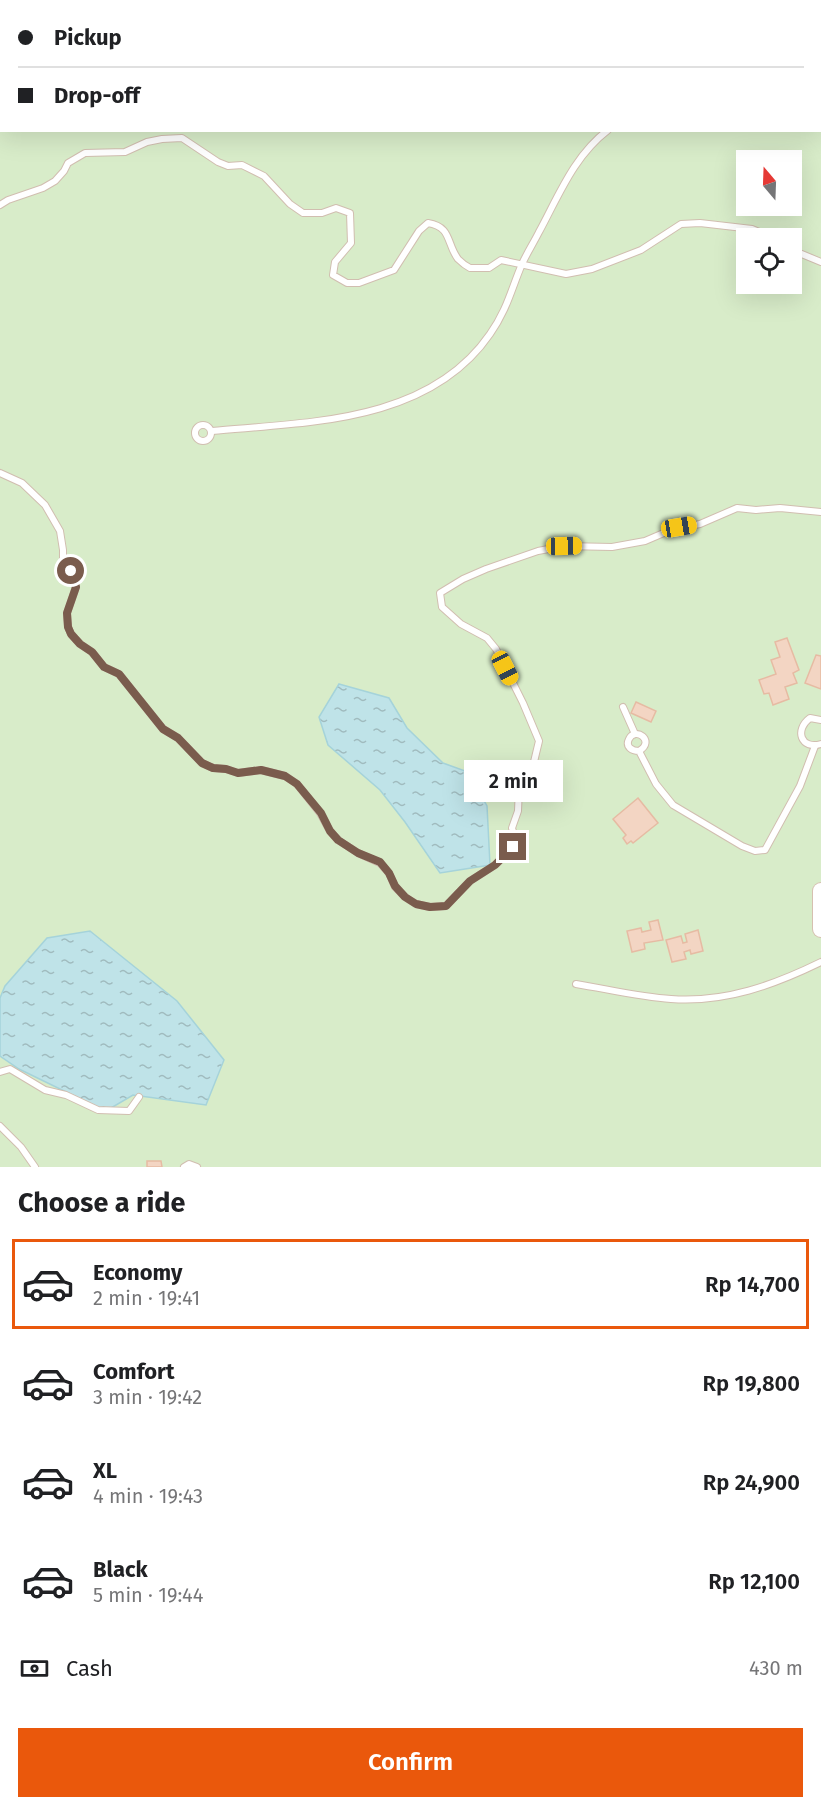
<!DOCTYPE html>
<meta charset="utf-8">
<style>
:root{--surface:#fff;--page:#f2f2f2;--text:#202124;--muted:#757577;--line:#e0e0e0;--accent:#ea580c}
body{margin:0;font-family:"Fira Sans",sans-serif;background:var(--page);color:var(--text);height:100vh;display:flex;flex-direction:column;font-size:22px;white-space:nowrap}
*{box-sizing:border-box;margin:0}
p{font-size:20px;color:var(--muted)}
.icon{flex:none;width:33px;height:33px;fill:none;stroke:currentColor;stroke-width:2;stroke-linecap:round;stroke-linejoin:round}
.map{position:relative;height:1167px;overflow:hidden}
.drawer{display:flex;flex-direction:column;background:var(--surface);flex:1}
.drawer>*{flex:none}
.guide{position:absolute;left:0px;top:0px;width:822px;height:132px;box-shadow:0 6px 24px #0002;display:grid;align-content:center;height:132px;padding:0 18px;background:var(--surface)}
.needle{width:39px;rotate:341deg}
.fabs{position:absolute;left:736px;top:150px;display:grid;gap:12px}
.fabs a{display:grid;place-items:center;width:66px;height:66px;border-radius:0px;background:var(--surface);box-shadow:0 6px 24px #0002;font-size:30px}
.end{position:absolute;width:27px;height:27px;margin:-14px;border:8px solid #7a5c4d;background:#fff;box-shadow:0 0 0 3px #fff}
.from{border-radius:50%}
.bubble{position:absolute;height:42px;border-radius:0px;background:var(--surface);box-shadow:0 6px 24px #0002;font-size:20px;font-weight:600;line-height:42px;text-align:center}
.car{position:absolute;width:18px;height:36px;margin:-18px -9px;border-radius:8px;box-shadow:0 0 4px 2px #0007;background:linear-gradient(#f5c518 24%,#345 0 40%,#f5c518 0 76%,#345 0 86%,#f5c518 0)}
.guide b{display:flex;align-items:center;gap:21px;height:57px;font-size:22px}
.guide b+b{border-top:2px solid var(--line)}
.guide i{width:15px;height:15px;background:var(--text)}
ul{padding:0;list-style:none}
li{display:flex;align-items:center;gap:18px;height:90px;margin:0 12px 9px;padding:0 6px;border:3px solid transparent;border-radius:0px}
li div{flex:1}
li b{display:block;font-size:22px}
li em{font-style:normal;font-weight:600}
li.on{border-color:var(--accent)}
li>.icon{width:54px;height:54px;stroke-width:1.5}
h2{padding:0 18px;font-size:27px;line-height:72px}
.pay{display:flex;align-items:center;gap:15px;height:66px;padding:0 18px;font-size:22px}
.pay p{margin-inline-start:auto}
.primary-button{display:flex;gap:12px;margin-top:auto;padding:12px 18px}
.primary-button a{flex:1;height:69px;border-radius:0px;background:var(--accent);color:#fff;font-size:24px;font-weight:600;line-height:69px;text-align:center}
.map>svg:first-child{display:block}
.green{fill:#d8ecc9;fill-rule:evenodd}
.water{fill:url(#water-ripples);stroke:#a5d3da;stroke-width:1.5}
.building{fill:#f3d5c3;stroke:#e6bba3;stroke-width:1.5}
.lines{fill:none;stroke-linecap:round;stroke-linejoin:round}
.lane-casing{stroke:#d1beb0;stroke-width:8}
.secondary-casing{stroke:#d6c0b0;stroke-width:18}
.lane{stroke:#fff;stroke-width:6}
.secondary{stroke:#fff;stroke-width:16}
.route{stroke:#7a5c4d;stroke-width:8}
</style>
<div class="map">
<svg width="821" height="1167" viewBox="0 0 821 1167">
<defs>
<pattern id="water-ripples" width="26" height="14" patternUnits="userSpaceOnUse" patternTransform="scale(1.5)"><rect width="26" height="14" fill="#bfe3e8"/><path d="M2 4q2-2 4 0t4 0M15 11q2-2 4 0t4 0" fill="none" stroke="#a0bbbe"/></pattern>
</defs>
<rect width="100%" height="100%" fill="#fdf6ec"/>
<g class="green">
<path d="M575,0H801L804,1L573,2Z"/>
<path d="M821,10V1167H0V22L2,130H820ZM747,160H792V206H747ZM747,238H792V284H747Z"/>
</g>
<g class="water">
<path d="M339,684L389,698L407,728L443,763L468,772L487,806L490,865L440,873L405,822L380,790L328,745L319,717Z"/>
<path d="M90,931L177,1001L224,1060L206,1105L133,1095L111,1108L101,1109L19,1069L0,1056V998L5,986L47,938Z"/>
</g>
<g class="building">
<path d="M787,638L799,670L793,673L797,683L785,687L789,699L773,705L769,693L764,694L759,680L776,674L771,660L780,657L775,642Z"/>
<path d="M816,655L821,656V689L805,683Z"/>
<path d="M636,702L656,711L651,722L631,713Z"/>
<path d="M638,798L658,823L633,843L631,841L627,844L623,838L626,835L613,819Z"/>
<path d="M658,920L663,940L644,943L645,949L632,952L627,931L641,928L642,932L651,930L649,922Z"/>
<path d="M698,930L703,951L691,954L690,950L684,952L686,959L672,962L666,940L681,936L683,943L687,942L685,934Z"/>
<path d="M147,1161H161L162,1167H147Z"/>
</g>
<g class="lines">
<defs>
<g id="lane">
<path d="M820,90H821"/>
<path d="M0,205L8,200L43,188L55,181L64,171L68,163L85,153L125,152L147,142L162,139L182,138L218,162L228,166L242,165L264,176L290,204L303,213H322L336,208L350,213L351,243L335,262L333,275L347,283H359L394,270L419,231L428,223C452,227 446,243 458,259C461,262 466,266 470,268H489L501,260L566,274L592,269L641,250L681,224L700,223L752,229L774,238"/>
<path d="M792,250L821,262"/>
<circle cx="203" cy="433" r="8"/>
<path d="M212,431C308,422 429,423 490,334C507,310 511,290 522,264C527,253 534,242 539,232C559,195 574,156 608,130"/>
<path d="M0,473L22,483L45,505L60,531L63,550V565L71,571L76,587L67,613L68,627L71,634L80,644L92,652L104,667L119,674L163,729L178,738L202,763L213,768L226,769L238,773L261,770L285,776L297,784L320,813L330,831L338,840L358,853L380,863L389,873L395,887L405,897L416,904L430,907L446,906L470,881L495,865L513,847L515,838L512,828L518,811L519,787L533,766L539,741L523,703L496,649L487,638L461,624L442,607L440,593L463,579L486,569L538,551L564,546L612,547L645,541L673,529L700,524L737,508L756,510L780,508L821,512"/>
<path d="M623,707L635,734"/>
<path d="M821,720L810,718C794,730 801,750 821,744"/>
<path d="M639,751C656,741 635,726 629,739C625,747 632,751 639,751L656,784L673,805L742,846L755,851L765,850L800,786L815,746"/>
<path d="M576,984C607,989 640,997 671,999C725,1003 774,985 821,962"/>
<path d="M0,1072L10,1069L45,1090L66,1095L98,1110L129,1111L139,1097"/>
<path d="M0,1126L21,1147L35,1167"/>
<path d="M184,1167L189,1164L197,1167"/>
</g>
<g id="secondary">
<path d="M769,0L772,2"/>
<path d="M801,0L804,2"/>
<path d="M573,2L575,0"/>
<path d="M604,2L607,0"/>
<path d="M820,9L821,10"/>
<path d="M0,23H2"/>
<path d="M820,23H821"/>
<path d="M0,35H2"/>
<path d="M821,891V929"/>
</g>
</defs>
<use href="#lane" class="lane-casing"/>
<use href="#secondary" class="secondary-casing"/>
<use href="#lane" class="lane"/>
<use href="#secondary" class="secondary"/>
</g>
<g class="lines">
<path class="route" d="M71,571L76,587L67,613L68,627L71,634L80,644L92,652L104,667L119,674L163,729L178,738L202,763L213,768L226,769L238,773L261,770L285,776L297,784L321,813L330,831L338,840L358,853L380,862L389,873L395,886L405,897L416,904L430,907L446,906L470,881L495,865L513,847"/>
</g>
</svg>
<div class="fabs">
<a><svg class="needle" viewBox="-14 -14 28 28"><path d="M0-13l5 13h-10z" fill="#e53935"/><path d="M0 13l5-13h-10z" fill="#757577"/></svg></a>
<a><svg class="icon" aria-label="locate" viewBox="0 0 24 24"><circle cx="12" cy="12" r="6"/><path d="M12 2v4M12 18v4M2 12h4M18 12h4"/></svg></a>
</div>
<i class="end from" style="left:71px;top:571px"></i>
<i class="end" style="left:513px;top:847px"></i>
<div class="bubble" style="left:464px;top:760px;width:99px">2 min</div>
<i class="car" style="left:679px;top:527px;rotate:81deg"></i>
<i class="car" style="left:564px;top:546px;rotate:89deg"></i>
<i class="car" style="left:505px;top:668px;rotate:153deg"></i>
<div class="guide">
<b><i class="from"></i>Pickup</b>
<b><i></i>Drop-off</b>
</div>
</div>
<section class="drawer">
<h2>Choose a ride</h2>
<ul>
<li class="on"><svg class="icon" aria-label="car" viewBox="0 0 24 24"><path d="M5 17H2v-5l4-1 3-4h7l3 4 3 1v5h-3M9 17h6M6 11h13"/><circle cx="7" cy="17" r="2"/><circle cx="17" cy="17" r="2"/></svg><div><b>Economy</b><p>2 min · 19:41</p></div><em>Rp 14,700</em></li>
<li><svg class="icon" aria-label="car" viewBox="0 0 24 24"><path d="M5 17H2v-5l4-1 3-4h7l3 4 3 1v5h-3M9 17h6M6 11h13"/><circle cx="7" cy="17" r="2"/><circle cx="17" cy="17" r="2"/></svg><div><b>Comfort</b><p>3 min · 19:42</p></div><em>Rp 19,800</em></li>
<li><svg class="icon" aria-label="car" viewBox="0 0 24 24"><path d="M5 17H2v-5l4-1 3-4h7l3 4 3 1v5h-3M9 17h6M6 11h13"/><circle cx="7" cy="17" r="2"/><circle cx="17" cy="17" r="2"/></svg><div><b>XL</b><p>4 min · 19:43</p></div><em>Rp 24,900</em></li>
<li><svg class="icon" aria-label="car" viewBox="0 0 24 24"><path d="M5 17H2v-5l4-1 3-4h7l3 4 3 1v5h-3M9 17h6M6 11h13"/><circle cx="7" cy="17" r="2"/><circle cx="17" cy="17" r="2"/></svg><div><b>Black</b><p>5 min · 19:44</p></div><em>Rp 12,100</em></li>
</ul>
<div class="pay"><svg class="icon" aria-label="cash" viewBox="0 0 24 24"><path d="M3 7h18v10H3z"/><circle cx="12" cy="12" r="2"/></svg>Cash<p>430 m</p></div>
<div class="primary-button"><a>Confirm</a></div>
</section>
